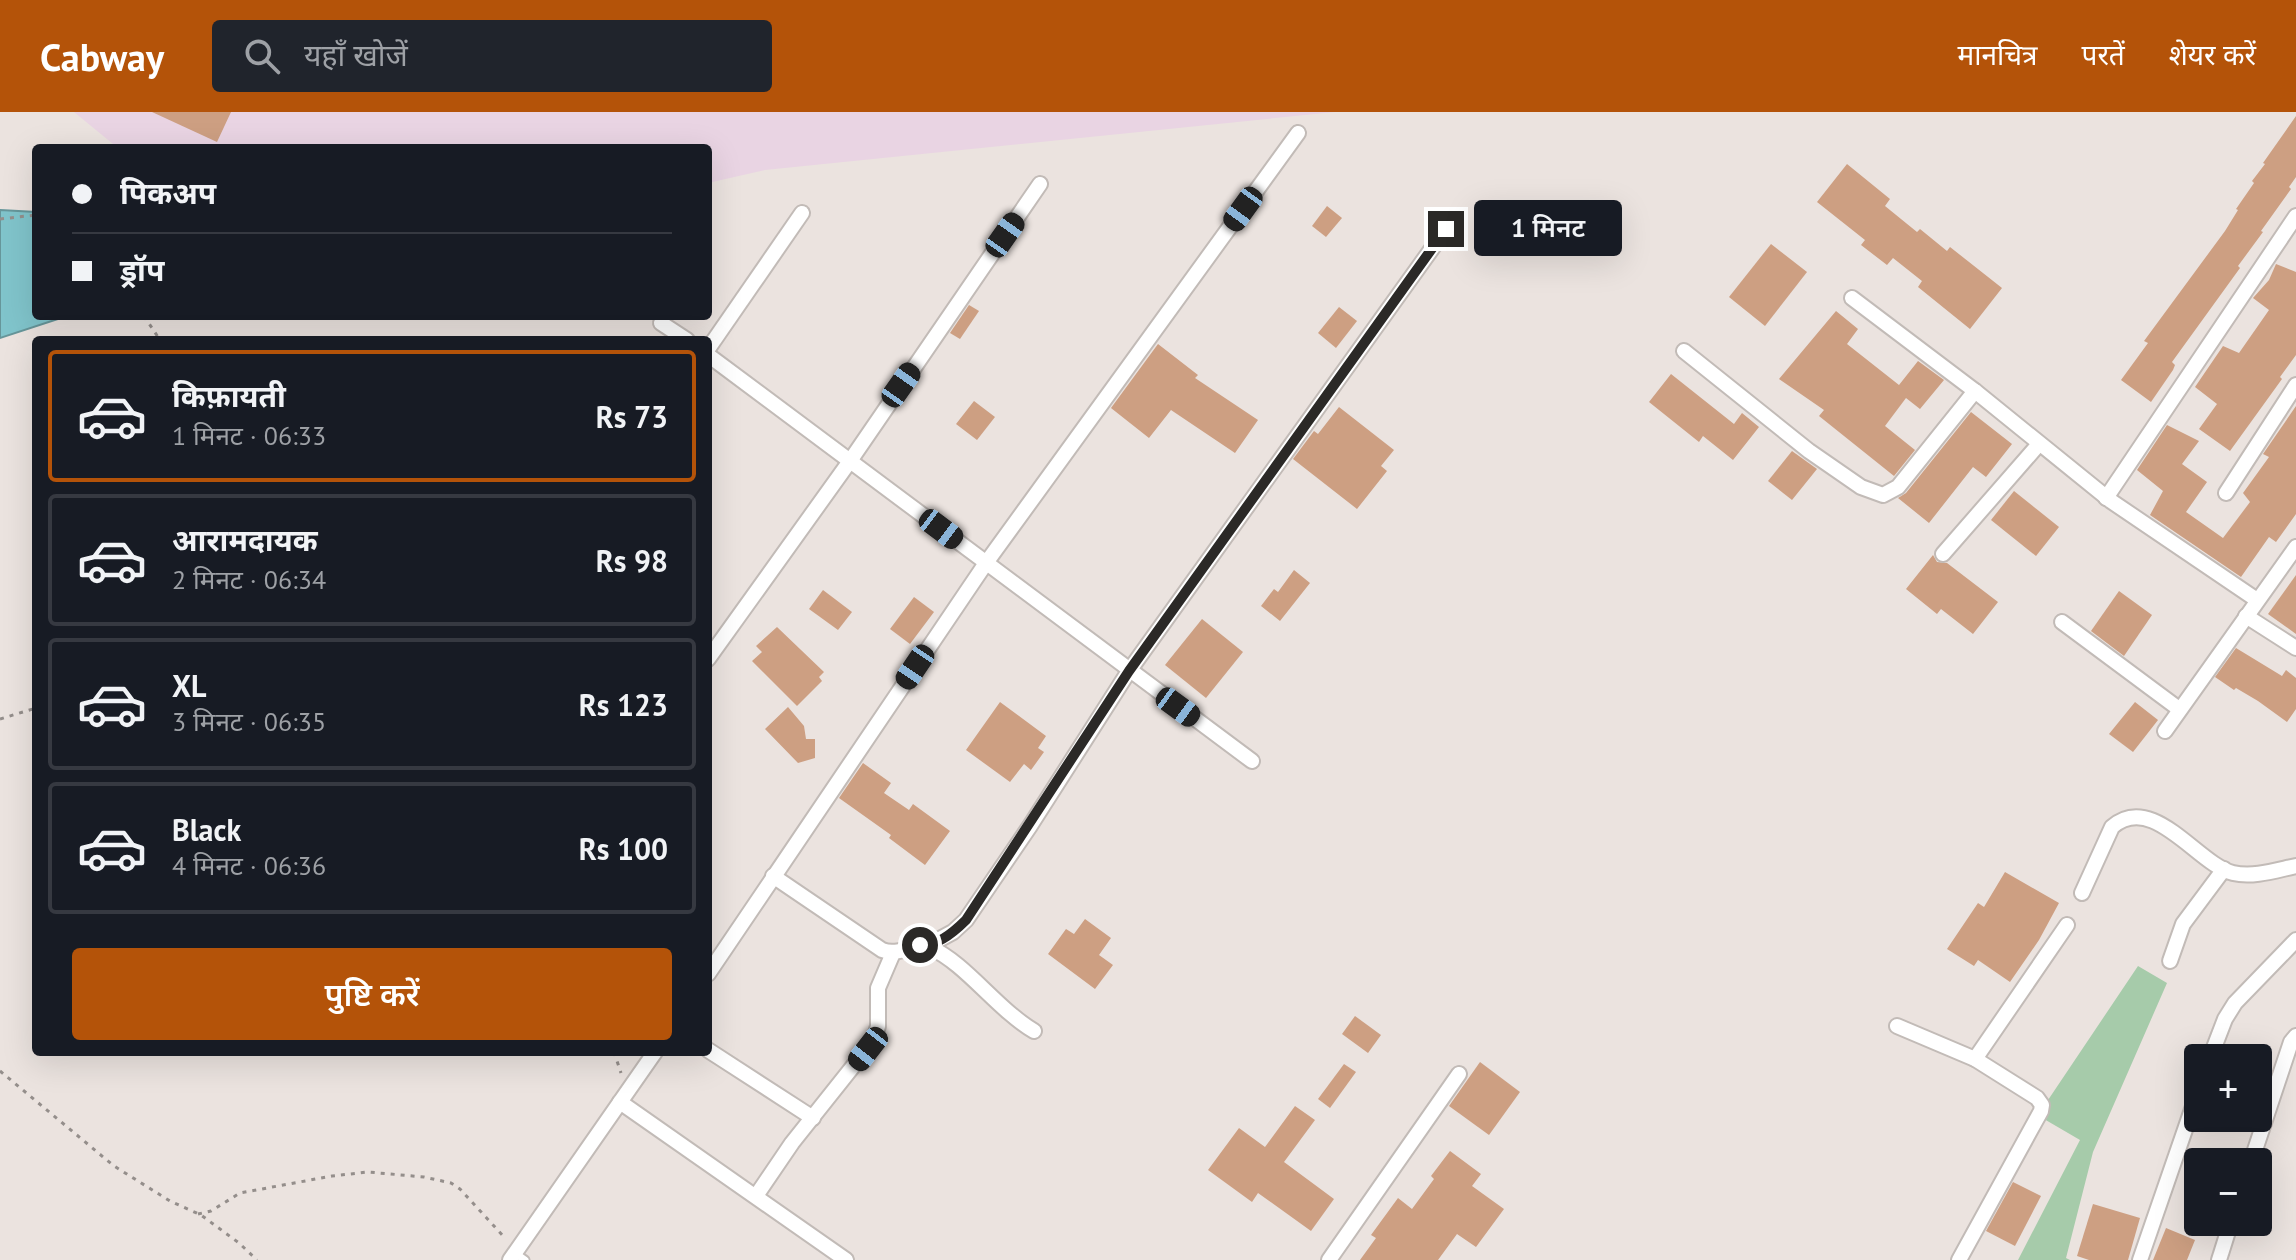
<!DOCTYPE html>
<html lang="hi">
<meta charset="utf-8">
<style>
:root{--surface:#171b24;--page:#20242c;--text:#f1f3f6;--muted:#9ea1a6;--line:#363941;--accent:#b45309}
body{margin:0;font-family:"PT Sans","Noto Sans Devanagari",sans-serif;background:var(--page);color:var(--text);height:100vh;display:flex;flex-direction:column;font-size:30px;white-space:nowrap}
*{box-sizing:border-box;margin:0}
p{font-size:26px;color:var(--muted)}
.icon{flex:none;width:44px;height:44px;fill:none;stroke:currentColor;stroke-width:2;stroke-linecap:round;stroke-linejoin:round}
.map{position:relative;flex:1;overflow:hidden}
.side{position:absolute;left:32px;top:224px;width:680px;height:720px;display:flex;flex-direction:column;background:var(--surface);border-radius:8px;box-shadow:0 8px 32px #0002}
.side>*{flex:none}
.hud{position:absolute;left:32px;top:32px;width:680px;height:176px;border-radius:8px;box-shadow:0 8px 32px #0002;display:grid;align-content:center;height:176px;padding:0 40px;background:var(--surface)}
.controls{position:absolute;left:2184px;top:932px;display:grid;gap:16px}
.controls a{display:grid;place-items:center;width:88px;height:88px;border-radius:8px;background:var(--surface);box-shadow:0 8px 32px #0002;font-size:40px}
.end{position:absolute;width:36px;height:36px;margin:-18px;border:10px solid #2b2927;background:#fff;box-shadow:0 0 0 4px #fff}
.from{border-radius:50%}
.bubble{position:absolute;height:56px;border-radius:8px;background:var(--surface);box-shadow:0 8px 32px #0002;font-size:26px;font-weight:600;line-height:56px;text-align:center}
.car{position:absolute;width:24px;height:48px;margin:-24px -12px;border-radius:10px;box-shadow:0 0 6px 2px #0007;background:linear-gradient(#222 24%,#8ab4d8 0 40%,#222 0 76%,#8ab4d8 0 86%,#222 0)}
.hud b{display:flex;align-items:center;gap:28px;height:76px;font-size:30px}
.hud b+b{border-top:2px solid var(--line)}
.hud i{width:20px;height:20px;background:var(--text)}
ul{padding:14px 0 0;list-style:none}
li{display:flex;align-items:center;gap:24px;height:132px;margin:0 16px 12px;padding:0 24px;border:4px solid var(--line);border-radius:8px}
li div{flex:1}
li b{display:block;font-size:30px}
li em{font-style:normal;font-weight:600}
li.active{border-color:var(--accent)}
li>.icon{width:72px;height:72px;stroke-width:1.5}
.cta{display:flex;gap:16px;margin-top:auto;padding:16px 40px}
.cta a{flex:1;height:92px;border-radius:8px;background:var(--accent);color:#fff;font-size:32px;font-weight:600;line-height:92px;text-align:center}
header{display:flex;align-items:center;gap:48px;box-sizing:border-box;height:112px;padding:0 40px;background:var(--accent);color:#fff}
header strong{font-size:38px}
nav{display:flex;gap:44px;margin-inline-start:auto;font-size:28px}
.search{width:560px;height:72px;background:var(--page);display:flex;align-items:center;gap:20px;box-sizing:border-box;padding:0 28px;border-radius:8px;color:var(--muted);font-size:30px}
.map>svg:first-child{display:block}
.education{fill:#e9d4e3}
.green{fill:#a6cbaa}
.water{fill:#80c4cb;stroke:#66969a;stroke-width:2}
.building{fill:#cd9f82}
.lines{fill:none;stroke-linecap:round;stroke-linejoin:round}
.lane-casing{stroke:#c2bbb7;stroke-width:11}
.street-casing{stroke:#c2bbb7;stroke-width:18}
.path{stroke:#948e8b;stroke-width:3;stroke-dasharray:4 6;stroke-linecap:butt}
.lane{stroke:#fff;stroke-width:7}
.street{stroke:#fff;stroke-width:14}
.route{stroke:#2b2927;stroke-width:10}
</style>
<header>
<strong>Cabway</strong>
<div class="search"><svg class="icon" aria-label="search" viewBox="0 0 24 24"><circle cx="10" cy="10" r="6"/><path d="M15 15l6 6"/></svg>यहाँ खोजें</div>
<nav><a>मानचित्र</a><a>परतें</a><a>शेयर करें</a></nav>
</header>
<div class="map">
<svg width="2296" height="1148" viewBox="0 0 2296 1148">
<rect width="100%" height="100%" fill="#ebe3df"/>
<path class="education" d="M74,0H1335L765,58L708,71V36H118Z"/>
<path class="green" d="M2138,854L2167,871L2093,1040L2066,1146L2070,1148H2018L2080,1028L2044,1007L2042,997Z"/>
<path class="water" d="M0,98L36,100V204H67L0,226Z"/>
<g class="building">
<path d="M152,0H231L217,30Z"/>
<path d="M2296,4V65L2289,75L2291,77L2261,119L2263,120L2238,154L2240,156L2172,250L2175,253L2173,258L2151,290L2121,268L2148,231L2144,229L2225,119L2238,98L2236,97L2254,71L2252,69L2265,52L2263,51Z"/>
<path d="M1847,52L1890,87L1885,94L1917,120L1920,117L1947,139L1950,135L2002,176L1970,217L1918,175L1922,169L1893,146L1887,153L1861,133L1865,128L1817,90Z"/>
<path d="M1327,94L1342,106L1326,125L1312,114Z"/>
<path d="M1771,132L1807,160L1765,214L1729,185Z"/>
<path d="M2276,152L2296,160V243L2280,265L2282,267L2230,339L2199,317L2217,292L2195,275L2223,234L2239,241L2269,198L2253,186L2269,168Z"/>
<path d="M969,193L979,199L960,227L950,221Z"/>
<path d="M1339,195L1357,209L1336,236L1318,221Z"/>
<path d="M1836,199L1858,217L1847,232L1899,273L1918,249L1944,268L1920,297L1906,286L1885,314L1915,338L1894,364L1819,304L1824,298L1779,267Z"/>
<path d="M1158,232L1198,263L1195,266L1258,308L1235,341L1171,298L1149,326L1111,296Z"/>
<path d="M1671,262L1734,312L1742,301L1759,315L1733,348L1703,324L1699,330L1649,290Z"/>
<path d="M974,289L995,305L977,328L956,312Z"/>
<path d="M2296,294V402L2276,430L2269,425L2241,465L2150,403L2163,379L2137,358L2167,313L2199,329L2182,352L2207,370L2186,400L2223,426L2250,390L2243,381L2269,345L2263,342Z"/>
<path d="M1339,295L1394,338L1381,354L1387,359L1357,397L1293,347L1314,319L1318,322Z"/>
<path d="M1971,300L2012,332L1986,365L1973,355L1929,411L1898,386L1906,381Z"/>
<path d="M1792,339L1817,357L1792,388L1768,369Z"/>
<path d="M2014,379L2059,415L2036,444L1991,408Z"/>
<path d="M1933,443L1937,450L1947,451L1998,490L1973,522L1941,497L1937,502L1906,477Z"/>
<path d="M1294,458L1310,471L1280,509L1261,494L1274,477L1278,480Z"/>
<path d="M2296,463V522L2268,502Z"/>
<path d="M823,478L852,500L838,518L809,497Z"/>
<path d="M2119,479L2152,503L2124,544L2091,519Z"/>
<path d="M914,485L934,500L910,532L890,517Z"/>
<path d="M1202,507L1243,540L1206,586L1165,553Z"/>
<path d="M777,515L824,560L819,565L822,569L797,594L752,549L762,540L756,534Z"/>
<path d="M2236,536L2282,564L2286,558L2296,566V597L2287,610L2258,589L2236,576L2234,578L2215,565Z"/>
<path d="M1000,590L1046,624L1038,636L1044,640L1031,658L1024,652L1010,670L966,638Z"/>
<path d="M2135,590L2158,608L2133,640L2109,622Z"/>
<path d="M788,595L804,614L806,627H815V646L798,651L765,617Z"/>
<path d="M863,651L891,671L884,681L909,698L913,692L950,719L925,753L889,726L891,723L839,686Z"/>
<path d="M2005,760L2059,791L2039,828L2010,870L1978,848L1974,854L1947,837L1978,791L1984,795Z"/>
<path d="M1085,807L1111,826L1099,843L1113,853L1095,877L1048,842L1066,817L1074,822Z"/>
<path d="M1355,904L1381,923L1368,941L1342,922Z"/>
<path d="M1480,950L1520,980L1489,1023L1449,994Z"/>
<path d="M1344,952L1356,960L1330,996L1318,987Z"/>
<path d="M1295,994L1315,1008L1284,1050L1334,1087L1311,1119L1258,1081L1252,1090L1208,1058L1239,1016L1265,1035Z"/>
<path d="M1450,1039L1481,1062L1472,1074L1504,1097L1476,1135L1457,1122L1438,1148H1360L1376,1126L1371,1123L1398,1086L1412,1097L1434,1067L1431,1064Z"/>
<path d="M2013,1070L2041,1084L2015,1134L1986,1119Z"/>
<path d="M2093,1092L2140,1106L2128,1148H2089L2077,1144Z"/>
<path d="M2166,1116L2195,1128L2187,1148H2153Z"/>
</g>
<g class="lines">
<defs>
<path id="lane" d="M515,1141L525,1148"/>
<g id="street">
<path d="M1852,186L1975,279L2111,389L2257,488"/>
<path d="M661,211L687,228"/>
<path d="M708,237L802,101"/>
<path d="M1684,239L1809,339L1861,375L1883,383L1898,375L1975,279"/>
<path d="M708,243L1252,649"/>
<path d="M2226,381L2296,273"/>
<path d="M2106,386L2296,104"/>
<path d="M1943,442L2039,332"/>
<path d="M2246,504L2296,536"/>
<path d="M2062,510L2179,597"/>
<path d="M708,547L850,349L1040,72"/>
<path d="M2165,619L2296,435"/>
<path d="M773,764L882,838C900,845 915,829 931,836C965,851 998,898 1034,919"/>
<path d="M2082,781L2112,715C2153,679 2198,753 2233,761C2253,766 2277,758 2296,754"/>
<path d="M927,834L953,820L966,808L1030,714L1129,559L1446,117"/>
<path d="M2170,849L2183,812L2224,757"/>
<path d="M708,862L986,451L1298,21"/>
<path d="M1897,914L1975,947L2037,986L2042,993L2041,999L1959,1148"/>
<path d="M708,938L813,1006"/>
<path d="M2210,946L2225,907L2235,891L2296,828"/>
<path d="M1975,947L2067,813"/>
<path d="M620,990L846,1148"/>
<path d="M2251,1050L2291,930L2296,924"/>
<path d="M756,1084L792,1031L874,928L878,914V876L893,841"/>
<path d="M510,1148L655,940"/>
<path d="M1329,1148L1459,962"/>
<path d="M2140,1148L2198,980"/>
<path d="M2219,1148L2231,1110"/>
</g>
</defs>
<use href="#lane" class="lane-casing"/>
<use href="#street" class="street-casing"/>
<g class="path">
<path d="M0,107L36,103"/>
<path d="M144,204L160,228"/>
<path d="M0,607L36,596"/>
<path d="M614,940L621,961"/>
<path d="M0,959L114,1054L170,1089L201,1103L239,1131L257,1148"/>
<path d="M198,1102L211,1099L240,1081L332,1064L368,1060L424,1065L451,1071L460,1077L505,1126"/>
</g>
<use href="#lane" class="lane"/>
<use href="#street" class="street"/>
</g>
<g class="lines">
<path class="route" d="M920,833C936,835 955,819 966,808L1129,559L1446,117"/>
</g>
</svg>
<div class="controls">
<a>+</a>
<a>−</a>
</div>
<i class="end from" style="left:920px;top:833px"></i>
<i class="end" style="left:1446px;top:117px"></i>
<div class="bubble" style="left:1474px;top:88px;width:148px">1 मिनट</div>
<i class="car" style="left:1243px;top:97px;rotate:216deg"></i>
<i class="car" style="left:1005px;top:123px;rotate:35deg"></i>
<i class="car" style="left:901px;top:273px;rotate:35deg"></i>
<i class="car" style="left:941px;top:417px;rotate:127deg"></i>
<i class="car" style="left:915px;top:555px;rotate:214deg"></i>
<i class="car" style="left:1178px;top:595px;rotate:126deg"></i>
<i class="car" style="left:868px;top:937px;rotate:218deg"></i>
<div class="hud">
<b><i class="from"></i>पिकअप</b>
<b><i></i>ड्रॉप</b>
</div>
<section class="side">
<ul>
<li class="active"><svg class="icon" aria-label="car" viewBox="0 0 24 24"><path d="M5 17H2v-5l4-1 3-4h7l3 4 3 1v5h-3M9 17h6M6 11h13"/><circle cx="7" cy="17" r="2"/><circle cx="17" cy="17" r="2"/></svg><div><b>किफ़ायती</b><p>1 मिनट · 06:33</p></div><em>Rs 73</em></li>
<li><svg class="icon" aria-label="car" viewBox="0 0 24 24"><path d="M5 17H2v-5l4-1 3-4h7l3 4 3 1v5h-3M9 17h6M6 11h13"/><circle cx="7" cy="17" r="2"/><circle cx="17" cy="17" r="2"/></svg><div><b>आरामदायक</b><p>2 मिनट · 06:34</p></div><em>Rs 98</em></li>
<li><svg class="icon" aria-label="car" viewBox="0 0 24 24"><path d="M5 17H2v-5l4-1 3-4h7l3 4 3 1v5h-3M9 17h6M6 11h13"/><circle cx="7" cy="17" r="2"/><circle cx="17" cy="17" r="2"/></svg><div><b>XL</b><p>3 मिनट · 06:35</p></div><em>Rs 123</em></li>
<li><svg class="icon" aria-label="car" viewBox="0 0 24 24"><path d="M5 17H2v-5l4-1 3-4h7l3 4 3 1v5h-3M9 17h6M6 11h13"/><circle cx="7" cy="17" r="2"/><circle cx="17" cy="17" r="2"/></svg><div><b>Black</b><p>4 मिनट · 06:36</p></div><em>Rs 100</em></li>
</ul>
<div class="cta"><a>पुष्टि करें</a></div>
</section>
</div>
